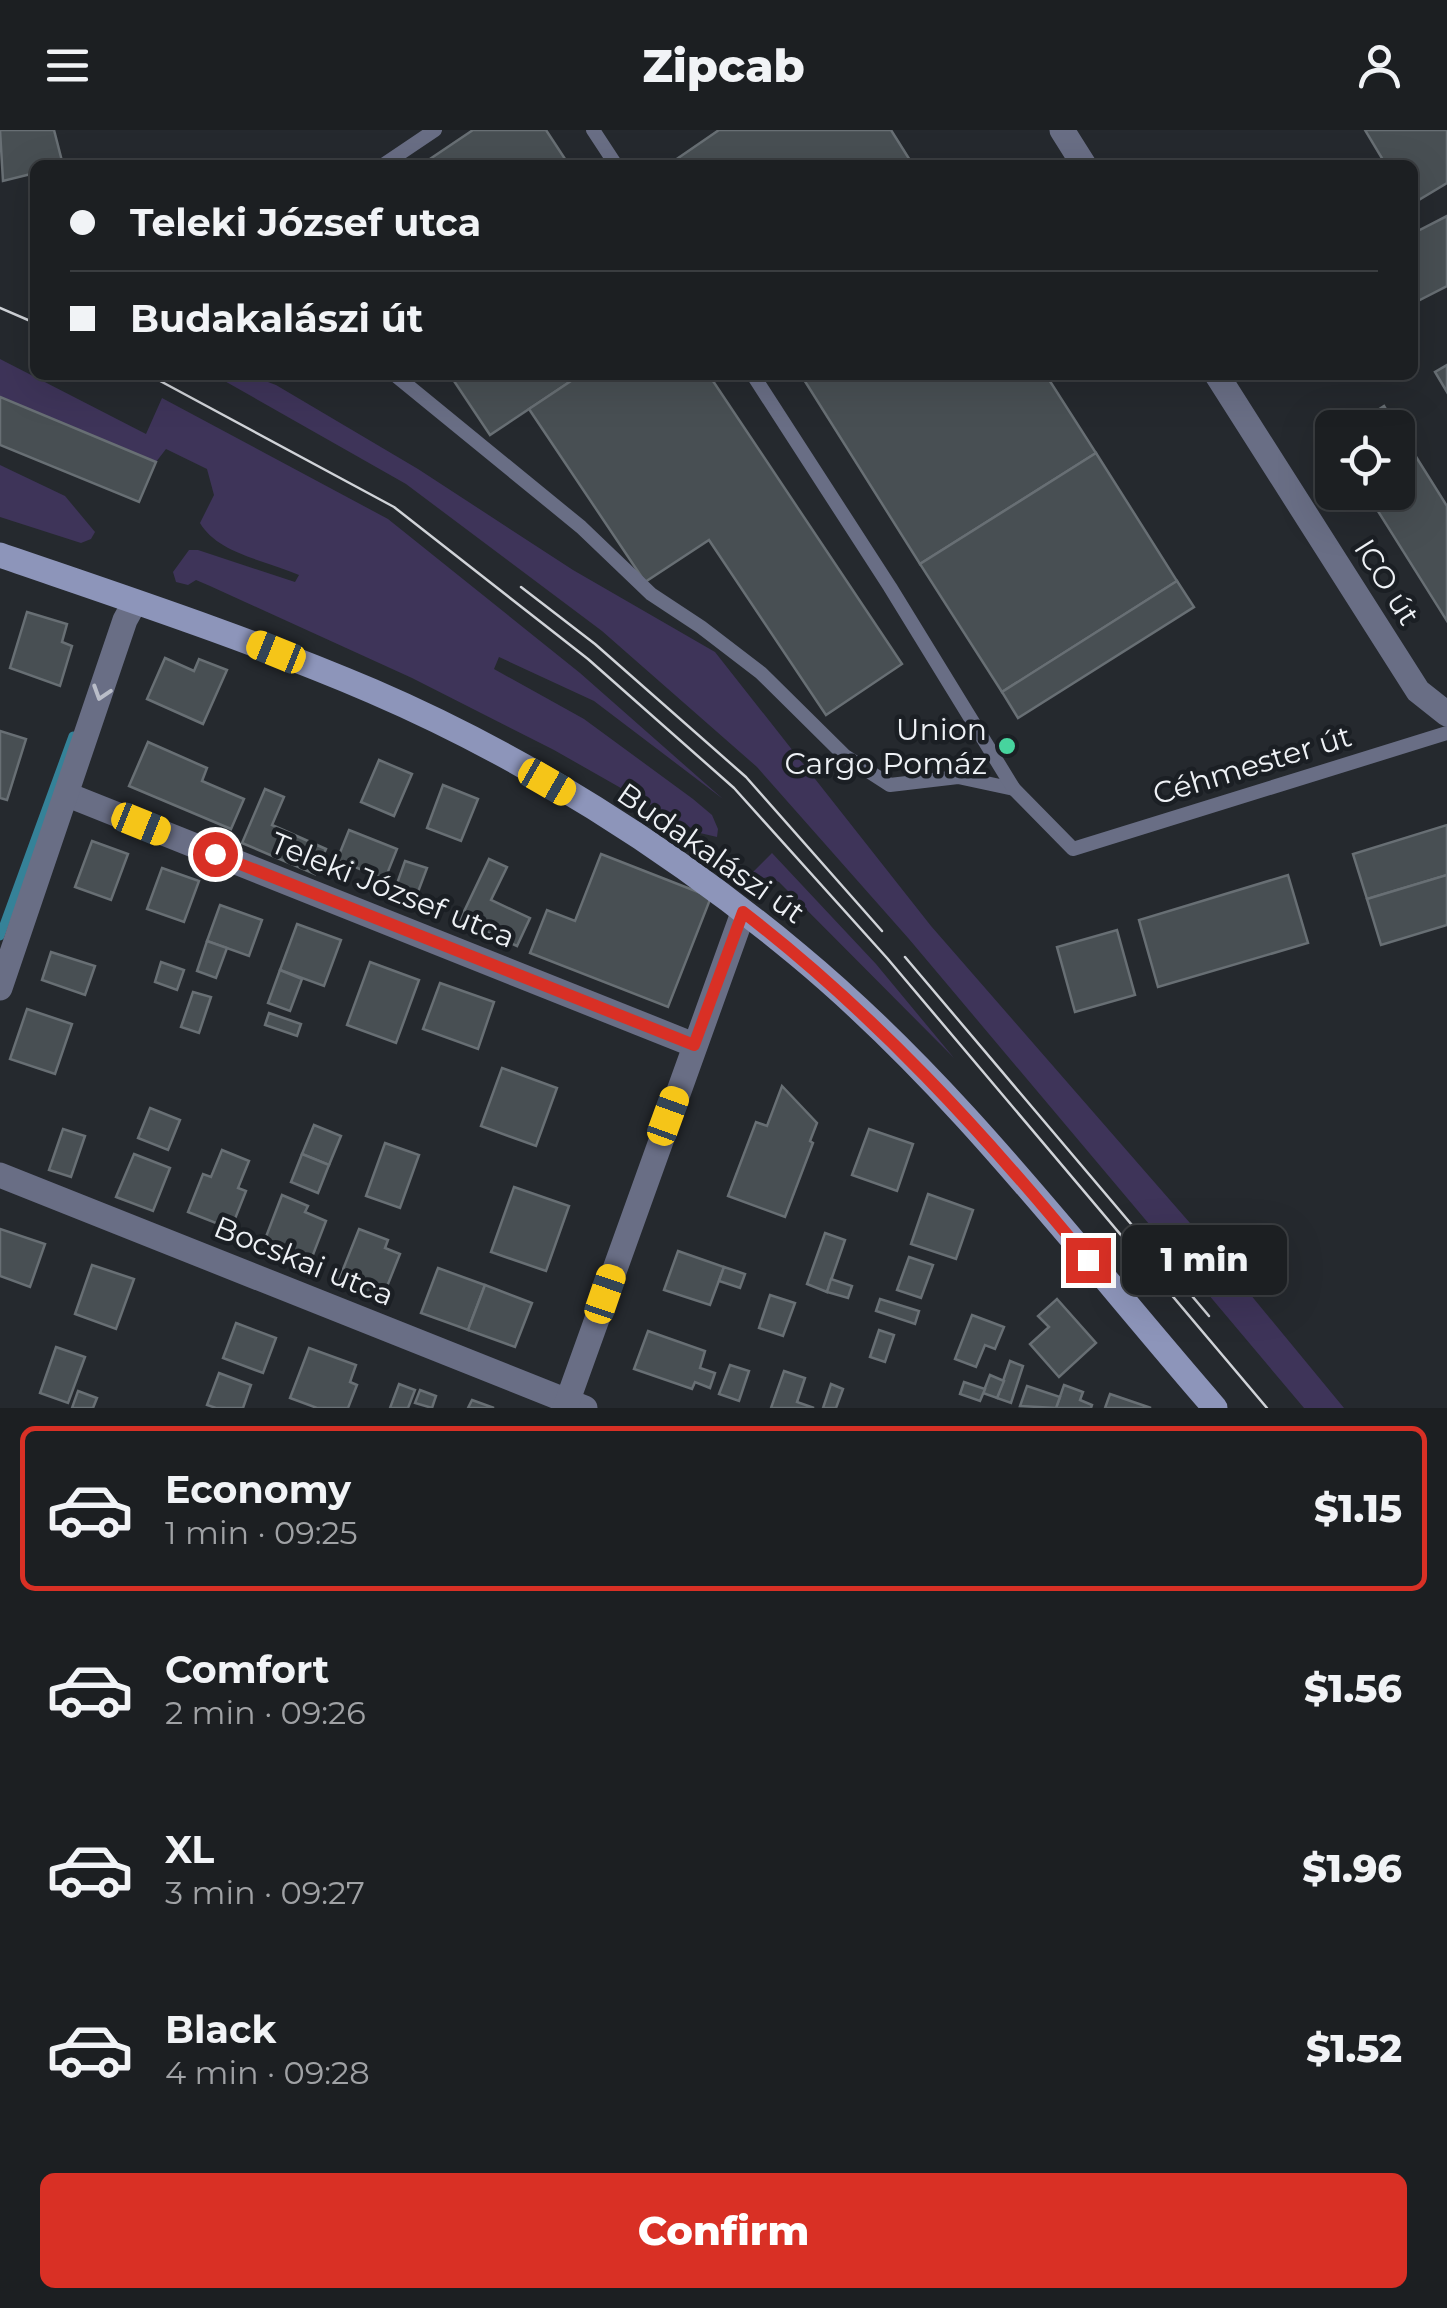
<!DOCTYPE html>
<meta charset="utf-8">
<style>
:root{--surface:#1c1f22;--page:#292c2f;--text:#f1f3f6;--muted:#a0a2a5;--line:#3a3d40;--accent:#d93025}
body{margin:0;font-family:Montserrat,sans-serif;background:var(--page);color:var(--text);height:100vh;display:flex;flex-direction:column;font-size:38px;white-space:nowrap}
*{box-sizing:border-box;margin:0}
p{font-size:32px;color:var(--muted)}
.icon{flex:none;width:55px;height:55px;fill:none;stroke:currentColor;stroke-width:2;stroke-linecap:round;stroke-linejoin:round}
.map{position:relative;height:1278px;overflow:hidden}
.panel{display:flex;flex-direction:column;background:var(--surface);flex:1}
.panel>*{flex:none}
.guide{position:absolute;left:30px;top:30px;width:1388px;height:220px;border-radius:15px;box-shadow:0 10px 40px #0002,0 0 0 2px var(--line);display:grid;align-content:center;height:220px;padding:0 40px;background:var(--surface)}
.controls{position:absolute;left:1315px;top:280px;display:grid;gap:20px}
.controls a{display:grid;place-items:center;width:100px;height:100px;border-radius:15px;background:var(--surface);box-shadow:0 10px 40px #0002,0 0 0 2px var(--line);font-size:50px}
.end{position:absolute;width:45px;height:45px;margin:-22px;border:12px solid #d93025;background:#fff;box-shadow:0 0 0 5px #fff}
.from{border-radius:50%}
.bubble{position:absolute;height:70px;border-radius:15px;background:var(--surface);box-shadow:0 10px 40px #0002,0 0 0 2px var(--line);font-size:32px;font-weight:800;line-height:70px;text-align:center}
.car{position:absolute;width:30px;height:60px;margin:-30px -15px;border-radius:12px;box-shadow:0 0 8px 2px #0007;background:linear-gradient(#f5c518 24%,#345 0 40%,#f5c518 0 76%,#345 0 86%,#f5c518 0)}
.guide b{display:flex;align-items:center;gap:35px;height:95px;font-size:38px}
.guide b+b{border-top:2px solid var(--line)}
.guide i{width:25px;height:25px;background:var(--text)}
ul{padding:18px 0 0;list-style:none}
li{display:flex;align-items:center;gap:30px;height:165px;margin:0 20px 15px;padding:0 20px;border:5px solid transparent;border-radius:15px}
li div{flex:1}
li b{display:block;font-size:38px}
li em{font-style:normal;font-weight:800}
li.selected{border-color:var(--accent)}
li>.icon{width:90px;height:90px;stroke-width:1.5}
.cta{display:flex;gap:20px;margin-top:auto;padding:20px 40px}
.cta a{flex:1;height:115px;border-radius:15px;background:var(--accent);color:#fff;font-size:40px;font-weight:800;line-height:115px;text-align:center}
header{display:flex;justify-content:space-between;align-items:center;height:130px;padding:0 40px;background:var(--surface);font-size:45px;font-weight:800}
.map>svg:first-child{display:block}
.green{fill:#3e3459}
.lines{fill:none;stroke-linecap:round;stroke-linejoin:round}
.stream{stroke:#358298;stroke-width:9}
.building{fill:#484f53;stroke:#686f74;stroke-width:2.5}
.service{stroke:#696e85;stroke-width:14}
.minor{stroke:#696e85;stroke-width:25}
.tertiary{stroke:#696e85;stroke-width:25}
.secondary{stroke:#8d95ba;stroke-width:25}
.tram{stroke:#d0d3d8;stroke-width:2.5}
.oneway{stroke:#b9bdc8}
.route{stroke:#d93025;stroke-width:12}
.poi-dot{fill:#47d49e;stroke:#1b1f24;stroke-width:4}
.labels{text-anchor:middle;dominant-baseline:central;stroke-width:9;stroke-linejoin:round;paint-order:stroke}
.street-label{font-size:30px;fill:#eef1f5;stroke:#1b1f24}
.poi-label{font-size:30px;fill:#eef1f5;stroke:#1b1f24;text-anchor:end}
</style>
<header><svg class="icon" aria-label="menu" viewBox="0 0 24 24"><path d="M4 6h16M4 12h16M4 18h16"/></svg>Zipcab<svg class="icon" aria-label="person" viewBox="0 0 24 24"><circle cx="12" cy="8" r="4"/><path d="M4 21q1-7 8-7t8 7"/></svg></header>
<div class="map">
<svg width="1447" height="1278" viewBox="0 0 1447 1278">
<rect width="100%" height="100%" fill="#25292e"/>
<g class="green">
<path d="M0,229L146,304L162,268L388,389L580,543L723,669L594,571L499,527L494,539L584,589L693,669L712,685L718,699L717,707L700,703L554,620L412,548L210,456L196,450L188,455L176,452L173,442L189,420H198L295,452L299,445C268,431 218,424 200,393L214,365L207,339L166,319L156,332L0,267Z"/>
<path d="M214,245H249L276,255L418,339L573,440L715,522L931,796L1217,1124L1344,1278H1304L909,809L757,637L602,501L406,354Z"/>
<path d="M0,335L65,366L95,402L91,409L81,413L0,387Z"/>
<path d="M772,723L876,834L954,928L779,752L768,747L755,750L750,745Z"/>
</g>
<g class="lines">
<path class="stream" d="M0,806L73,606"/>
</g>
<g class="building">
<path d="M0,0H54L63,35H35V43L3,51Z"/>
<path d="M473,0H546L569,35H421Z"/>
<path d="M719,0H891L913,35H668Z"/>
<path d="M1365,0H1447V53L1412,74V35H1386Z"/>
<path d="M1447,86V156L1412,174V104Z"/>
<path d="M1447,235V262L1435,242Z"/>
<path d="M450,245H580L490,305Z"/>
<path d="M580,245H709L902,534L826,585L709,410L645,452L529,279Z"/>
<path d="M801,245H1046L1096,323L920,434Z"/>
<path d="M0,267L156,332L139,372L0,315Z"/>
<path d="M1384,276L1397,298H1350Z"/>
<path d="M1398,298L1447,376V491L1366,362H1398Z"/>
<path d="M1096,323L1177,451L1002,562L920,434Z"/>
<path d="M1177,451L1194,477L1018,588L1002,562Z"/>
<path d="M27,482L67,494L62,512L72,516L60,556L10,538Z"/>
<path d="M165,528L194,541L199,529L227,540L203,594L147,569Z"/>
<path d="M0,601L26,609L7,670L0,668Z"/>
<path d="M148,612L207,638L202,651L244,669L231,699L129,656Z"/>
<path d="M379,630L412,644L394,686L361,672Z"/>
<path d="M443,655L478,669L461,711L427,698Z"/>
<path d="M265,659L284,667L272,695L326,719L315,744L242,713Z"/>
<path d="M1447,695V745L1367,769L1353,724Z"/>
<path d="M349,700L397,719L385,749L337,730Z"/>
<path d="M92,711L128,724L111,770L75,757Z"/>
<path d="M601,724L711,767L668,877L530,823L547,780L575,791Z"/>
<path d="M489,729L507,737L491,770L530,788L517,816L460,790Z"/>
<path d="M405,731L427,738L415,770L394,762Z"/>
<path d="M162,738L199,751L184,792L147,779Z"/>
<path d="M1288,745L1308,813L1158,857L1139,790Z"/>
<path d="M1447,745V795L1381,815L1367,769Z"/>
<path d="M220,775L262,790L249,826L207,811Z"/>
<path d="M297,794L341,810L324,856L280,840Z"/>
<path d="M1117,800L1135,865L1075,882L1057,817Z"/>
<path d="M207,811L227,818L216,848L197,841Z"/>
<path d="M51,822L95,836L85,865L42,850Z"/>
<path d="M161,832L184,840L177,860L155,852Z"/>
<path d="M370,832L419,850L396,913L347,895Z"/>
<path d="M280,840L302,849L290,881L268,873Z"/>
<path d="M440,853L494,872L478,919L423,899Z"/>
<path d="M193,862L211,867L199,903L181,897Z"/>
<path d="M27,879L72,894L55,944L10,929Z"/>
<path d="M269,883L301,894L297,906L265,895Z"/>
<path d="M502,938L557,958L536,1016L481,996Z"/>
<path d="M782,956L817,993L810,1011L813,1013L785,1087L728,1066L756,992L767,996Z"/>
<path d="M150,978L180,990L168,1020L138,1008Z"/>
<path d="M314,995L341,1006L329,1035L302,1024Z"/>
<path d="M63,999L85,1006L71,1047L49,1040Z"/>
<path d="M869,999L913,1014L897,1061L852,1045Z"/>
<path d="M385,1013L419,1025L400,1078L366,1066Z"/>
<path d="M222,1020L249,1031L238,1058L246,1061L231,1099L188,1082L203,1044L211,1047Z"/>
<path d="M134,1024L170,1038L153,1081L116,1067Z"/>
<path d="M302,1024L329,1035L318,1063L291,1052Z"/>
<path d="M514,1057L569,1076L546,1141L491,1122Z"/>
<path d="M928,1064L973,1080L956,1129L911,1114Z"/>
<path d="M282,1065L308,1076L305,1082L326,1091L311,1130L264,1112Z"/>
<path d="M0,1099L45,1114L30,1157L0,1146Z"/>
<path d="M359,1099L388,1110L385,1118L400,1124L382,1169L338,1152Z"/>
<path d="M825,1103L845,1110L827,1162L807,1154Z"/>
<path d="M678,1121L724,1137L710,1175L664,1160Z"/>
<path d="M909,1127L933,1135L921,1168L897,1160Z"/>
<path d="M92,1135L134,1149L116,1199L75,1184Z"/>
<path d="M724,1137L745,1144L740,1158L719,1151Z"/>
<path d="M438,1138L485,1155L468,1200L421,1183Z"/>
<path d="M831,1149L852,1156L848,1168L827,1162Z"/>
<path d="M485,1155L532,1173L515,1217L468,1200Z"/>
<path d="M770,1165L795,1173L783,1206L759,1198Z"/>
<path d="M880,1169L919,1181L915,1194L876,1181Z"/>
<path d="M1057,1169L1096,1213L1059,1247L1030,1214L1049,1197L1038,1186Z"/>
<path d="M972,1185L1004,1197L995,1219L985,1215L976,1237L955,1229Z"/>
<path d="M236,1193L276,1208L263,1243L223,1228Z"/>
<path d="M879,1200L894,1205L885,1232L870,1227Z"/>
<path d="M648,1201L705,1221L700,1238L715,1243L710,1258L695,1252L692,1259L634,1239Z"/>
<path d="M56,1217L85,1227L68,1273L40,1263Z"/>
<path d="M309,1218L356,1235L350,1252L357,1255L348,1278H317L290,1268Z"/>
<path d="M1010,1231L1023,1236L1011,1273L997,1268Z"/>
<path d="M730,1235L749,1241L739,1271L719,1264Z"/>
<path d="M784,1241L805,1248L797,1272L814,1278H771Z"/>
<path d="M219,1243L251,1255L243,1278H216L207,1275Z"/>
<path d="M990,1245L1004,1251L997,1268L983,1263Z"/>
<path d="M964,1252L985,1259L980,1271L960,1264Z"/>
<path d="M399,1254L415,1260L408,1278H390Z"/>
<path d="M831,1254L843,1259L836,1278H823Z"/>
<path d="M1064,1255L1083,1262L1080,1270L1092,1275L1091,1278H1056Z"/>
<path d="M1027,1256L1060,1267L1056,1278L1020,1276Z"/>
<path d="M420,1260L436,1266L432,1278L415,1273Z"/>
<path d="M78,1261L97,1268L93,1278H72Z"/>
<path d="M1110,1264L1151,1278H1105Z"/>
<path d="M472,1270L494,1278H468Z"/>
</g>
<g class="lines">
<g class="service">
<path d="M593,0L616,35"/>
<path d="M383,35L435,0"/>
<path d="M395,245L581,397L651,464L701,497L761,543L845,626L890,655L958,647L1014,659"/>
<path d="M753,245L890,457L1014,659L1073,719L1447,603"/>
</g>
<g class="minor">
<path d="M1062,0L1084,35"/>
<path d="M1217,245L1418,561L1447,584"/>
<path d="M68,665L694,915"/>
<path d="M0,858L125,490L135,472"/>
<path d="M0,1045L585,1278"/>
</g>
<path class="tertiary" d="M565,1278L743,783"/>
<path class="secondary" d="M0,425C125,468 250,509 372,561C523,626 671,719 798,825C956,956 1080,1123 1215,1278"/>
<g class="tram">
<path d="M0,178L35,193"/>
<path d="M149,245L394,377L588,529L734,658L887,828L1267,1278"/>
<path d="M521,457L595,514L746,647L882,801"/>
<path d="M905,827L1209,1186"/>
</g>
</g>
<defs><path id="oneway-chevron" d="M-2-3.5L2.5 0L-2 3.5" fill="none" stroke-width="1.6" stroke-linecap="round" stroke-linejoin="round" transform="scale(2.5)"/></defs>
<use class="oneway" href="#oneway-chevron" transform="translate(101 563) rotate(108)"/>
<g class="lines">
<path class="route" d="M215,724L694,915L743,782C874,883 984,1003 1088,1130"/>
</g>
<circle class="poi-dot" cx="1007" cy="616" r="10"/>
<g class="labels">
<g class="street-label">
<text transform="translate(1387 452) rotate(58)">ICO út</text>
<text transform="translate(1252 635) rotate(-17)">Céhmester út</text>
<text transform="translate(711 723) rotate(35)">Budakalászi út</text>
<text transform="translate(393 760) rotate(22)">Teleki József utca</text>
<text transform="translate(304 1131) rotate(22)">Bocskai utca</text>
</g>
<g class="poi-label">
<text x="987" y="599">Union<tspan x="987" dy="34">Cargo Pomáz</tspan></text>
</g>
</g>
</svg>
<div class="controls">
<a><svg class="icon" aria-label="locate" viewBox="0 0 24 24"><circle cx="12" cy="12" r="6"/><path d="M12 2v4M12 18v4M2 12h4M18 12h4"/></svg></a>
</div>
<i class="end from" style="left:215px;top:724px"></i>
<i class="end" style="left:1088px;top:1130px"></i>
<div class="bubble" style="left:1122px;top:1095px;width:165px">1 min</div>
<i class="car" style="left:276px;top:522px;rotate:292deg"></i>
<i class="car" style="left:547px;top:652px;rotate:120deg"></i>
<i class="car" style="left:141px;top:694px;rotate:112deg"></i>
<i class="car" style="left:668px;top:986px;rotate:20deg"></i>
<i class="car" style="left:605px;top:1164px;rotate:19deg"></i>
<div class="guide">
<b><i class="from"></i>Teleki József utca</b>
<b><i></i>Budakalászi út</b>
</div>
</div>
<section class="panel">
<ul>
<li class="selected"><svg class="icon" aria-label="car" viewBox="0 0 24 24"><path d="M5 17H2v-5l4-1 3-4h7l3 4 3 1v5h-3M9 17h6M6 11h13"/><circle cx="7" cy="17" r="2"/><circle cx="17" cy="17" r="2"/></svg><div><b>Economy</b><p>1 min · 09:25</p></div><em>$1.15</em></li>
<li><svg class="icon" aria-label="car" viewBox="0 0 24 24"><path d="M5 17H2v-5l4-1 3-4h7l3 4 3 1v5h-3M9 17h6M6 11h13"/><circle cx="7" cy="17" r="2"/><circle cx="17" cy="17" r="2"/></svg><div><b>Comfort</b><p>2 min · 09:26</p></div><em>$1.56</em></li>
<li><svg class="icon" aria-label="car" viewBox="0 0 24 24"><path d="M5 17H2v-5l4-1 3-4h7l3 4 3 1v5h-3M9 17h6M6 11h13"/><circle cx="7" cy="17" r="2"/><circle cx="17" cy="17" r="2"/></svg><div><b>XL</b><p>3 min · 09:27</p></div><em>$1.96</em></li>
<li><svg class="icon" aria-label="car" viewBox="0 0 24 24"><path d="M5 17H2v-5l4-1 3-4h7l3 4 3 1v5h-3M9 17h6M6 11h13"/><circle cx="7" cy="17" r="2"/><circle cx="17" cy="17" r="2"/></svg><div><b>Black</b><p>4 min · 09:28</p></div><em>$1.52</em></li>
</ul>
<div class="cta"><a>Confirm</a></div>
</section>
